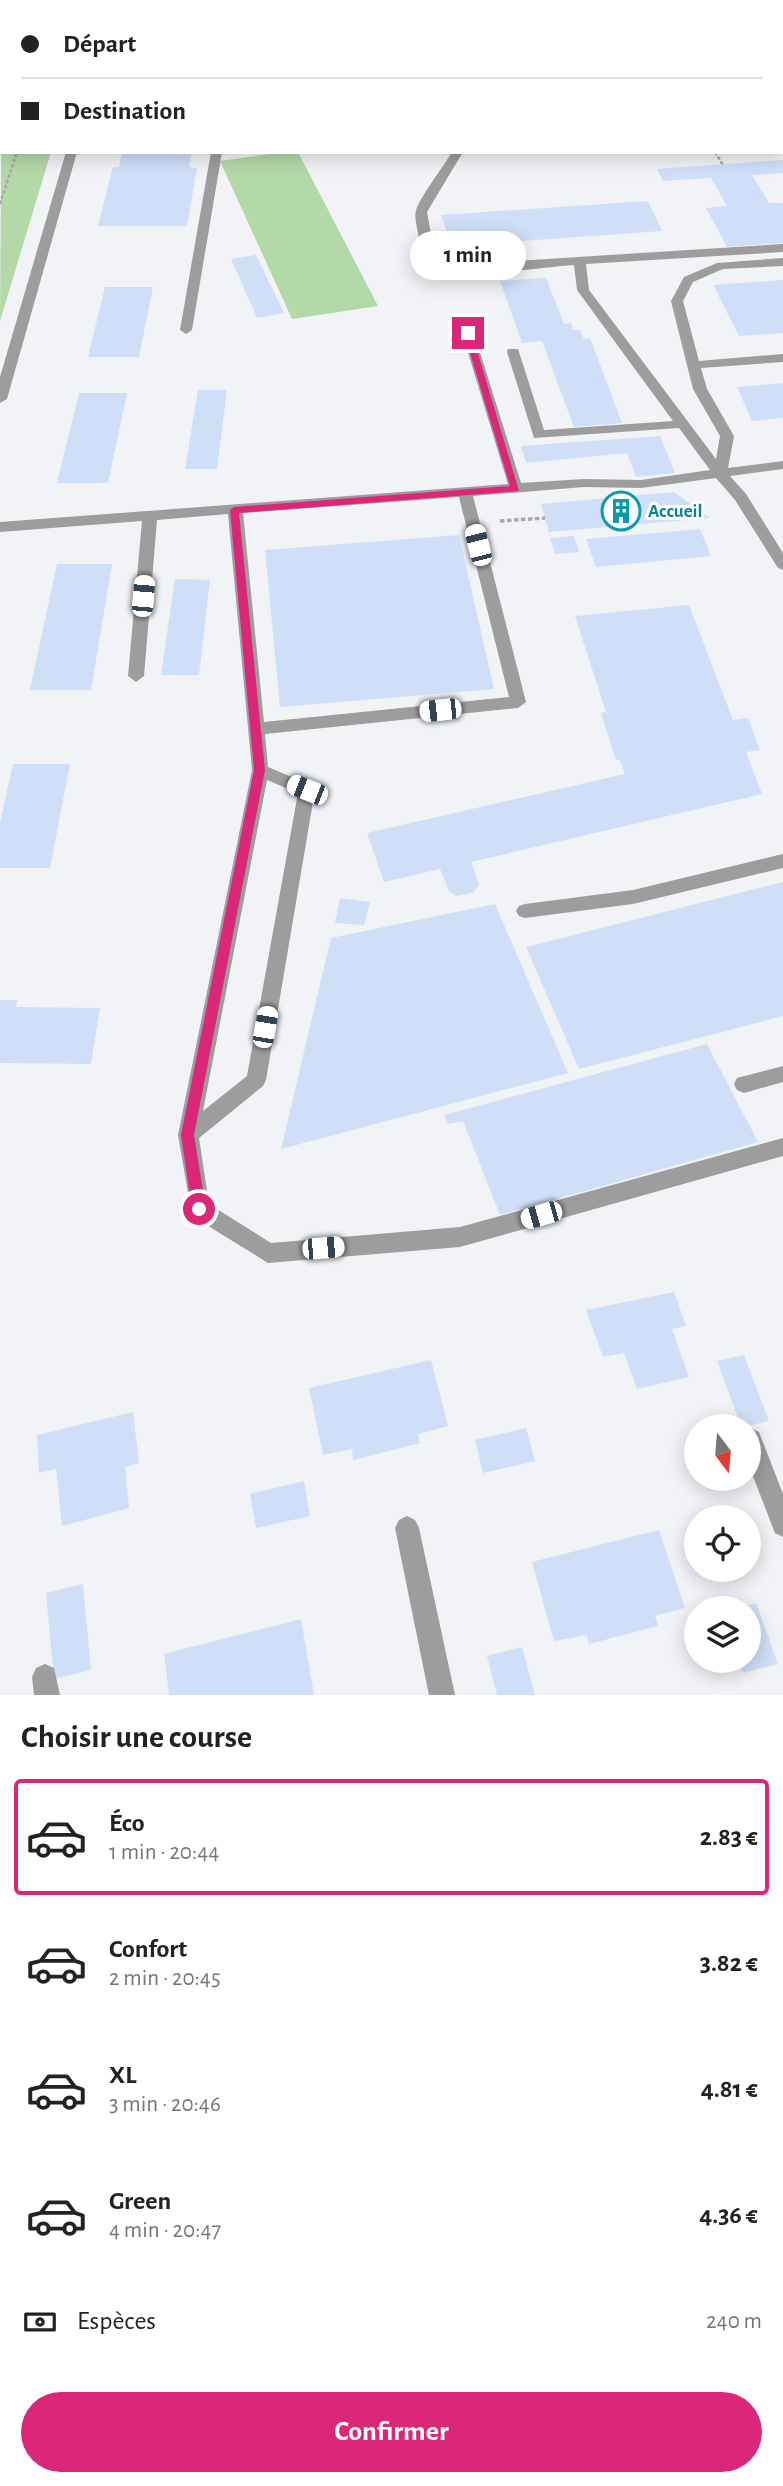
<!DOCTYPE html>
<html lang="fr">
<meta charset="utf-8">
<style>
:root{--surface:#fff;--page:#f6f6f6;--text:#222;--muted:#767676;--line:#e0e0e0;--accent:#db2777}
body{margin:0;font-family:"Alegreya Sans",sans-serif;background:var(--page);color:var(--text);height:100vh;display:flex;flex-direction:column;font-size:26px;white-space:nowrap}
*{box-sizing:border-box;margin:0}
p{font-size:23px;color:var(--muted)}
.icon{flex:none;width:38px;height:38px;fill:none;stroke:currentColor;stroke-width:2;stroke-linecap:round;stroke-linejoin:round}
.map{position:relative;height:1695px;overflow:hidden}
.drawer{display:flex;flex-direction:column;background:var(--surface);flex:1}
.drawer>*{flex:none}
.guide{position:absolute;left:0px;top:0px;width:784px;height:154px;box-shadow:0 4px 18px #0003;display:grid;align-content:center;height:154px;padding:0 21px;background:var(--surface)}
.needle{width:46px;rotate:164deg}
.buttons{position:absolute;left:684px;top:1414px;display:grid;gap:14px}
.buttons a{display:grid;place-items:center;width:77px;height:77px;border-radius:50%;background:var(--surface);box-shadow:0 4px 18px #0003;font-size:35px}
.end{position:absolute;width:32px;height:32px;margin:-16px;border:9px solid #db2777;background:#fff;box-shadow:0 0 0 4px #fff}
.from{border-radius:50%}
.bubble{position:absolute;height:49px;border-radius:24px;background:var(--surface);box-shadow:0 4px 18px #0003;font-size:23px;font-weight:600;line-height:49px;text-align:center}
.car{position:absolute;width:21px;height:42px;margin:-21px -10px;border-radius:9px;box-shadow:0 0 5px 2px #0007;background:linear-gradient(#fff 24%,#345 0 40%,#fff 0 76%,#345 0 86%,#fff 0)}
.guide b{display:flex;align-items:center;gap:24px;height:66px;font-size:26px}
.guide b+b{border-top:2px solid var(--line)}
.guide i{width:18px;height:18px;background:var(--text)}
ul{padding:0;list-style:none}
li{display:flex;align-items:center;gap:21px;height:116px;margin:0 14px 10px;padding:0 7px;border:4px solid transparent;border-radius:7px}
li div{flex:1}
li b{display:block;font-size:26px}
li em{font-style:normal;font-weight:600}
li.on{border-color:var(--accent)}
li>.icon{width:63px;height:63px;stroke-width:1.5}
h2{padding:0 21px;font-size:32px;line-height:84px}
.pay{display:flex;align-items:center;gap:18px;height:77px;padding:0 21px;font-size:26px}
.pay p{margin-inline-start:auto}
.cta{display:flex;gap:14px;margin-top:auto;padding:14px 21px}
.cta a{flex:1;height:80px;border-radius:42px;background:var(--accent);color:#fff;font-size:28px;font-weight:600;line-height:80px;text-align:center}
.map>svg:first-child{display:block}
.green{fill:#b4d9a9}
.building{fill:#cfdff8}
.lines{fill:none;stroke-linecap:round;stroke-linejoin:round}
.path-far1{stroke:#a8a9ab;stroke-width:2.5;stroke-dasharray:3.5 2;stroke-linecap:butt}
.path{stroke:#a8a9ab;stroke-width:3.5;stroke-dasharray:4.5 2.5;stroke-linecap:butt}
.service{fill:#9e9d9d;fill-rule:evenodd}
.minor{fill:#9e9d9d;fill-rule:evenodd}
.tertiary{fill:#9e9d9d;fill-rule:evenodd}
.route{fill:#db2777}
.labels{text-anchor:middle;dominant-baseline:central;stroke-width:6;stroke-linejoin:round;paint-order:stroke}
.culture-label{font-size:19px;font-weight:bold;fill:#0d838f;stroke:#fff;text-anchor:start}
</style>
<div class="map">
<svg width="783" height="1695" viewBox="0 0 783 1695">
<rect width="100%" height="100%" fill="#f2f3f6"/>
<g class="green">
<path d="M2,36V152H51L0,321Z"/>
<path d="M284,152H298L378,306L292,319L220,161Z"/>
</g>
<g class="building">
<path d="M122,152H192L189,167L197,168L187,226H98L113,167H119Z"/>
<path d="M783,160V173L752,175L769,203H783V243L727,247L706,208L727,206L711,178L663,181L657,169Z"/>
<path d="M648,201L662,231L451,246L441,215Z"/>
<path d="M256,255L284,313L257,318L231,259Z"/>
<path d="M546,278L564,324L571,323L573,330H580L584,339L590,338L622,423L574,427L542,341L522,343L500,281Z"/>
<path d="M783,280V333L739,336L713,285Z"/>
<path d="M105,287H153L139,357H88Z"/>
<path d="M783,383V418L752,421L737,387Z"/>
<path d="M198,390H227L217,469H185Z"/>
<path d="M79,393H127L108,483H57Z"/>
<path d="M660,436L675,473L636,477L627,453L526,463L521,446Z"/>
<path d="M674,492L710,518L549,532L541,504Z"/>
<path d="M700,529L711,556L596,567L586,539Z"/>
<path d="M459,535L494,689L280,707L265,550Z"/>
<path d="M574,536L579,552L555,554L550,538Z"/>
<path d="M57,564H112L91,690H30Z"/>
<path d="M175,579L210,580L199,675H161Z"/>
<path d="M689,605L733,720L748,718L760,750L746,752L762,794L471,862L479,884L474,892L456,896L449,891L440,869L384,882L367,833L625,774L620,760H616L601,713L606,712L575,616Z"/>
<path d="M13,764H70L50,868H0V823Z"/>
<path d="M783,882V1016L579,1069L526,947Z"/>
<path d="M340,898L370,902L364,925L335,923Z"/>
<path d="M495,904L568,1073L281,1149L331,938Z"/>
<path d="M0,1000H17L16,1007L100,1008L91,1064L0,1063Z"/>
<path d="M707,1044L758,1142L500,1215L463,1121L448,1124L444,1115Z"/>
<path d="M674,1292L686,1326L672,1329L689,1377L637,1389L624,1353L603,1357L586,1310Z"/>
<path d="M744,1355L769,1421L748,1426H741L717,1361Z"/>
<path d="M431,1360L448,1426L418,1434L420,1443L353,1460L352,1449L323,1455L309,1388Z"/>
<path d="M133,1412L139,1463L125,1467L129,1508L62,1526L56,1469L39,1473L37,1435Z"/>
<path d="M526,1428L535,1461L483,1473L475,1440Z"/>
<path d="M304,1481L310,1516L256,1528L250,1494Z"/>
<path d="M659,1530L685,1608L655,1616L658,1626L589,1644L587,1635L554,1641L532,1562Z"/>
<path d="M83,1584L91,1670L54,1679L46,1593Z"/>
<path d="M756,1603L778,1664L743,1673L739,1661H749V1608H740Z"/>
<path d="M301,1619L314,1695H169L164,1654Z"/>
<path d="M522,1647L535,1695H497L487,1656Z"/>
</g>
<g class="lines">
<g class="path-far1">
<path d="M715,152L723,165"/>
<path d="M0,204L17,152"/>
</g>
<path class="path" d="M500,521L545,518"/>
<g class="service">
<path d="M113,0H180L182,2H113Z"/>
<rect x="782" y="10" width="1" height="6"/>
<rect x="782" y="52" width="1" height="6"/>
<rect x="782" y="83" width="1" height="6"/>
<path d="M211,152H222L192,330L186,334L180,330Z"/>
<path d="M452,152H463L427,212L434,250L448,259L467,264L783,244V252L586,264L589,290L716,459L720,436L693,389L671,301L684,277L717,263L783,258V266L723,269L693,282L683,301L699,361L783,354V362L701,368L707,389L734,436L728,468L783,461V469L730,476L746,494L783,553V570L778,568L735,500L716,478L641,488L584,487L473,496L526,702L518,708L265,734L268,767L313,786L315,790L266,1080L263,1086L199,1138L209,1204L271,1243L460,1227L783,1138V1156L460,1247L268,1263L192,1216L178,1135L252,770L228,514L157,520L144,676L136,682L128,676L142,521L0,532V522L508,484L462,333L468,329L474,333L521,483L584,479L641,480L710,470L679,428L534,438L507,352L508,349H518L519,352L544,430L673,421L577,290L574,265C534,267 424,291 418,233C417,227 414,217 416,211C419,198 444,166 452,152ZM459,497L509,697L264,722L243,513ZM267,780L298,793L247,1076L203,1111Z"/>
<path d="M783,854V868L633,904L525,918L519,916L516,911L519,906L525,904L633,890Z"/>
<path d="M783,1066V1082L744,1093L737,1090L734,1084L737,1078Z"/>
<path d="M751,1428L759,1432L783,1494V1537L775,1533L749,1466Z"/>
<path d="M407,1516L415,1520L419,1528L455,1695H429L395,1528L399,1520Z"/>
<path d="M45,1664L54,1668L60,1695H34L32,1677L36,1668Z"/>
</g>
<g class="minor">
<path d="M112,0H122L111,2Z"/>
<path d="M66,152H77L7,399L0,403V377Z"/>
</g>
<g class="tertiary">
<path d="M21,0H33L19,2Z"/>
<path d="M2,9V15L0,16V10Z"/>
</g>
</g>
<path class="route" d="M468,331L472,333L519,491L239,513L265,770L194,1135L206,1209L199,1215L192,1209L181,1135L254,770L230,510L234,507L510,486L464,333Z"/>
<defs>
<symbol id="building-ring" viewBox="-11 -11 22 22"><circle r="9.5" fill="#fff" stroke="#0f9aa8" stroke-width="1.5"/><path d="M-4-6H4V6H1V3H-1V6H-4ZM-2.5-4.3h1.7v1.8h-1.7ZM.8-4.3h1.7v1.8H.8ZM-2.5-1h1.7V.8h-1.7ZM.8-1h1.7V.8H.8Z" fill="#0f9aa8"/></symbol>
</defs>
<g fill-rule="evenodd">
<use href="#building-ring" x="599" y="489" width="44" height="44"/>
</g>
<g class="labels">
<g class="culture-label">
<text x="648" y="511">Accueil</text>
</g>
</g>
</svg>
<div class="buttons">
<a><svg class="needle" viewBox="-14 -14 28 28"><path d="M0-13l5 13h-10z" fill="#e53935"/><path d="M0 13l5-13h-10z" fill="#767676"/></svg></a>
<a><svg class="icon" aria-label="locate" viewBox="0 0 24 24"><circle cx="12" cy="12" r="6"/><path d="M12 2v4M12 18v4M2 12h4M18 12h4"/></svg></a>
<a><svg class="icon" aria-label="layers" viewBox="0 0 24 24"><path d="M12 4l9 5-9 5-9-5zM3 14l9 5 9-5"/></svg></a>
</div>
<i class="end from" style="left:199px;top:1209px"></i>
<i class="end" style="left:468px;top:333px"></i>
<div class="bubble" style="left:410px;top:231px;width:116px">1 min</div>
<i class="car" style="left:478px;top:545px;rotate:346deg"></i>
<i class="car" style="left:143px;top:596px;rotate:5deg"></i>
<i class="car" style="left:440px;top:710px;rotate:264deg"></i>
<i class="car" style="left:307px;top:790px;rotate:292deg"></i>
<i class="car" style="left:265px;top:1027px;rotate:10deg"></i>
<i class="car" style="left:541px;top:1215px;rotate:254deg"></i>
<i class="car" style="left:323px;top:1248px;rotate:85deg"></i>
<div class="guide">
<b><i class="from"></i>Départ</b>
<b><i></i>Destination</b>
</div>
</div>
<section class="drawer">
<h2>Choisir une course</h2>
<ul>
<li class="on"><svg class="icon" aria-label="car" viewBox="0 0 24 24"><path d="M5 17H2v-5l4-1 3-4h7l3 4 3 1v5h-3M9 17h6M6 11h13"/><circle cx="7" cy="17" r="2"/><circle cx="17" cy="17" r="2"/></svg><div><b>Éco</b><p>1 min · 20:44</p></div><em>2.83 €</em></li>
<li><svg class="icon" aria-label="car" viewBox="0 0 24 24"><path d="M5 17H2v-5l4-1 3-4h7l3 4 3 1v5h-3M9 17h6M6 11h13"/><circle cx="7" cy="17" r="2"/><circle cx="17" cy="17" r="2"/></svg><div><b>Confort</b><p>2 min · 20:45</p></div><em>3.82 €</em></li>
<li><svg class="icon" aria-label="car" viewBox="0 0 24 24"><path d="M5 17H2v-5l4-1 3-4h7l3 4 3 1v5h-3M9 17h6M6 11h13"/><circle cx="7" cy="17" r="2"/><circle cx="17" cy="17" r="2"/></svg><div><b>XL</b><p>3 min · 20:46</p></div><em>4.81 €</em></li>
<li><svg class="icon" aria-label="car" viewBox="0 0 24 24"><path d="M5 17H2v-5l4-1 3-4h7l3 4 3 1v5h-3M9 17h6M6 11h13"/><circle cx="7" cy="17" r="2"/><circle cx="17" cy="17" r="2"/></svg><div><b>Green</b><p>4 min · 20:47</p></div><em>4.36 €</em></li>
</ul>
<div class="pay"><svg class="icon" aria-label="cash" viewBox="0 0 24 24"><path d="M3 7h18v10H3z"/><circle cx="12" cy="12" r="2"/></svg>Espèces<p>240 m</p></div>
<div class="cta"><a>Confirmer</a></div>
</section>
